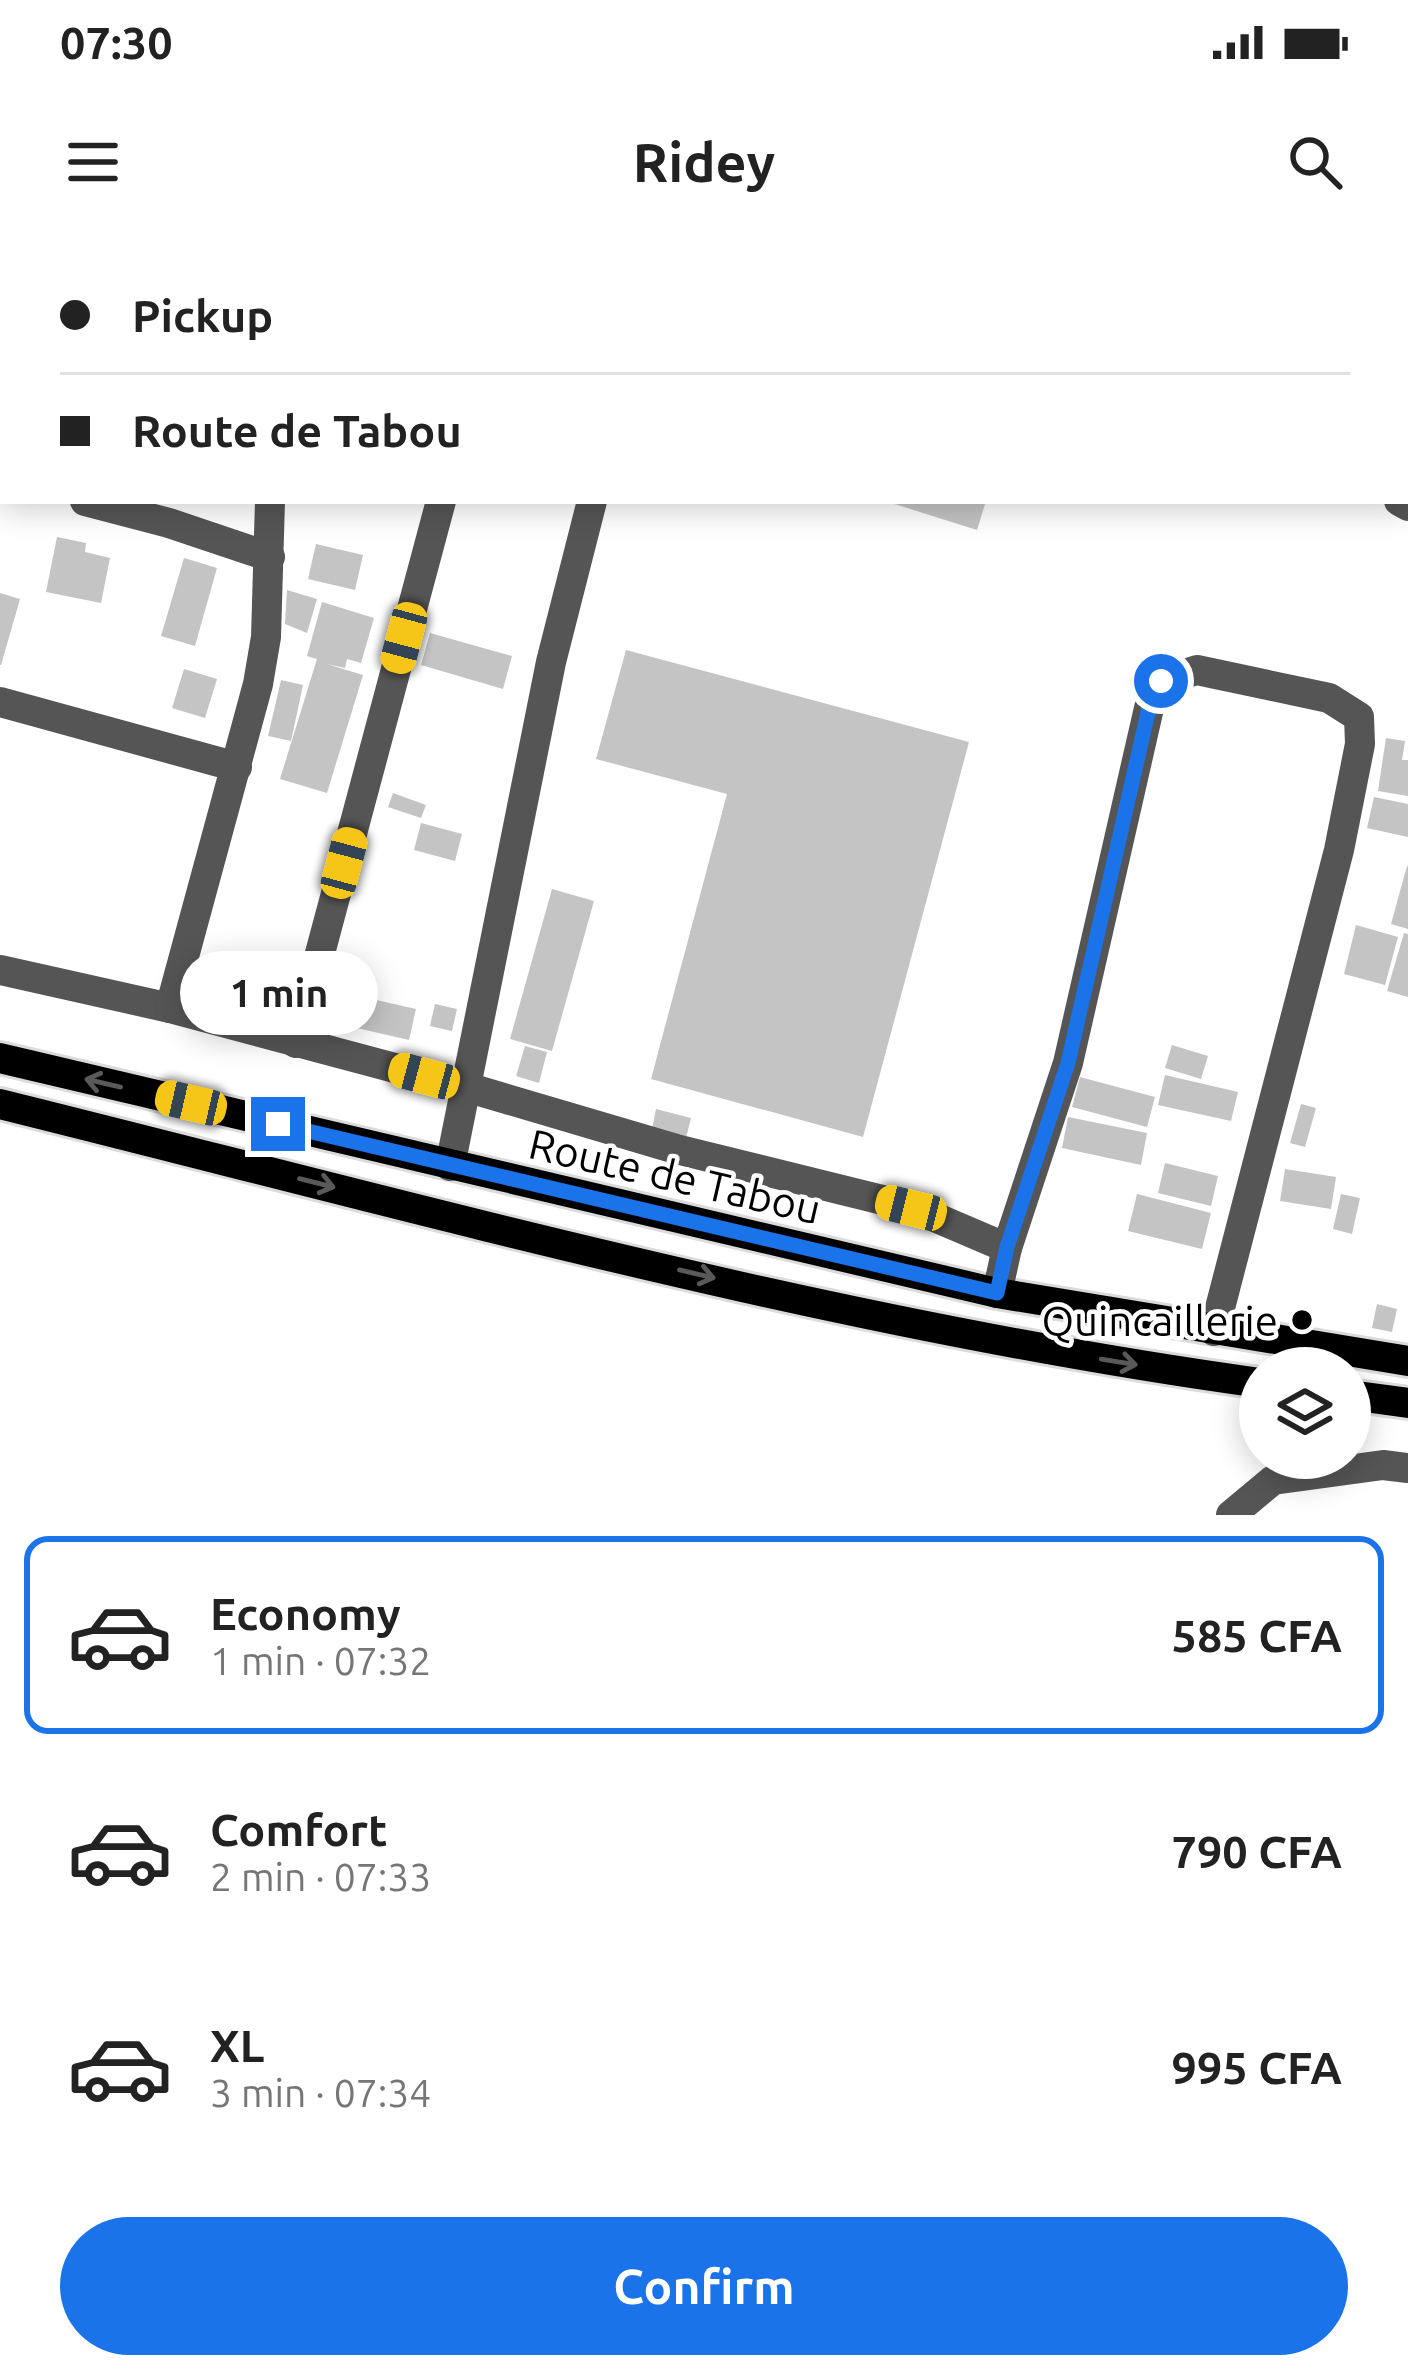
<!DOCTYPE html>
<meta charset="utf-8">
<style>
:root{--surface:#fff;--page:#f2f2f2;--text:#222;--muted:#767676;--line:#e0e0e0;--accent:#1a73e8}
body{margin:0;font-family:Ubuntu,sans-serif;background:var(--page);color:var(--text);height:100vh;display:flex;flex-direction:column;font-size:45px;white-space:nowrap}
*{box-sizing:border-box;margin:0}
p{font-size:39px;color:var(--muted)}
.icon{flex:none;width:66px;height:66px;fill:none;stroke:currentColor;stroke-width:2;stroke-linecap:round;stroke-linejoin:round}
.map{position:relative;height:1275px;overflow:hidden}
.details{display:flex;flex-direction:column;background:var(--surface);flex:1}
.details>*{flex:none}
.guide{position:absolute;left:0px;top:0px;width:1410px;height:264px;box-shadow:0 6px 30px #0003;display:grid;align-content:center;height:264px;padding:0 60px;background:var(--surface)}
.tools{position:absolute;left:1239px;top:1107px;display:grid;gap:24px}
.tools a{display:grid;place-items:center;width:132px;height:132px;border-radius:50%;background:var(--surface);box-shadow:0 6px 30px #0003;font-size:60px}
.end{position:absolute;width:54px;height:54px;margin:-27px;border:15px solid #1a73e8;background:#fff;box-shadow:0 0 0 6px #fff}
.from{border-radius:50%}
.bubble{position:absolute;height:84px;border-radius:42px;background:var(--surface);box-shadow:0 6px 30px #0003;font-size:39px;font-weight:600;line-height:84px;text-align:center}
.car{position:absolute;width:36px;height:72px;margin:-36px -18px;border-radius:15px;box-shadow:0 0 9px 3px #0007;background:linear-gradient(#f5c518 24%,#345 0 40%,#f5c518 0 76%,#345 0 86%,#f5c518 0)}
.guide b{display:flex;align-items:center;gap:42px;height:114px;font-size:45px}
.guide b+b{border-top:3px solid var(--line)}
.guide i{width:30px;height:30px;background:var(--text)}
ul{padding:21px 0 0;list-style:none}
li{display:flex;align-items:center;gap:36px;height:198px;margin:0 24px 18px;padding:0 36px;border:6px solid transparent;border-radius:24px}
li div{flex:1}
li b{display:block;font-size:45px}
li em{font-style:normal;font-weight:600}
li.selected{border-color:var(--accent)}
li>.icon{width:108px;height:108px;stroke-width:1.5}
.primary-button{display:flex;gap:24px;margin-top:auto;padding:24px 60px}
.primary-button a{flex:1;height:138px;border-radius:72px;background:var(--accent);color:#fff;font-size:48px;font-weight:600;line-height:138px;text-align:center}
.status{display:flex;justify-content:space-between;align-items:center;height:84px;padding:0 60px;background:var(--surface);direction:ltr}
.status svg{height:33px;fill:currentColor}
header{display:flex;justify-content:space-between;align-items:center;height:156px;padding:0 60px;background:var(--surface);font-size:54px;font-weight:600}
.map>svg:first-child{display:block}
.building{fill:#c4c4c4}
.lines{fill:none;stroke-linecap:round;stroke-linejoin:round}
.major-casing{stroke:#dbdbdb;stroke-width:36}
.minor{stroke:#555;stroke-width:30}
.major{stroke:#000;stroke-width:30}
.oneway{stroke:#595959}
.route{stroke:#1a73e8;stroke-width:15}
.poi-dot{fill:#000;stroke:#fff;stroke-width:4.5}
.labels{text-anchor:middle;dominant-baseline:central;stroke-width:9;stroke-linejoin:round;paint-order:stroke}
.street-label{font-size:42px;fill:#000;stroke:#fff}
.poi-label{font-size:42px;fill:#000;stroke:#fff;text-anchor:end}
</style>
<div class="status"><b>07:30</b><svg viewBox="0 0 49 12"><path d="M0 12V9h3v3zM5 12V6h3v6zM10 12V3h3v9zM15 12V0h3v12zM26 1h20v11H26zM47 4h2v5h-2z"/></svg></div>
<header><svg class="icon" aria-label="menu" viewBox="0 0 24 24"><path d="M4 6h16M4 12h16M4 18h16"/></svg>Ridey<svg class="icon" aria-label="search" viewBox="0 0 24 24"><circle cx="10" cy="10" r="6"/><path d="M15 15l6 6"/></svg></header>
<div class="map">
<svg width="1408" height="1275" viewBox="0 0 1408 1275">
<rect width="100%" height="100%" fill="#fff"/>
<g class="building">
<path d="M885,261H986L977,290Z"/>
<path d="M57,297L86,303L85,312L110,318L101,363L46,352Z"/>
<path d="M316,304L363,315L355,350L308,339Z"/>
<path d="M184,318L217,328L195,406L161,396Z"/>
<path d="M287,350L317,359L307,393L285,384Z"/>
<path d="M0,353L20,359L1,425H0Z"/>
<path d="M322,362L374,378L361,423L347,419L345,428L327,424L363,435L327,553L280,539L317,419L307,416Z"/>
<path d="M430,393L512,416L503,449L421,425Z"/>
<path d="M626,410L969,502L863,897L651,839L727,554L596,519Z"/>
<path d="M184,429L217,439L205,478L172,468Z"/>
<path d="M281,440L303,445L291,501L268,496Z"/>
<path d="M1386,498L1405,501L1402,520H1408V556L1378,551Z"/>
<path d="M393,553L426,565L421,578L388,567Z"/>
<path d="M1374,557L1408,564V597L1367,588Z"/>
<path d="M421,583L462,594L455,621L414,610Z"/>
<path d="M1407,626H1408V689L1391,684Z"/>
<path d="M552,649L594,661L552,811L510,799Z"/>
<path d="M1356,685L1398,697L1385,745L1344,734Z"/>
<path d="M1404,693L1408,694V757L1387,751Z"/>
<path d="M209,725L255,734L248,773L201,764Z"/>
<path d="M341,752L416,769L409,800L335,783Z"/>
<path d="M435,764L457,769L452,791L430,786Z"/>
<path d="M1172,805L1208,816L1201,839L1165,828Z"/>
<path d="M525,806L547,812L539,843L516,836Z"/>
<path d="M1165,835L1238,852L1231,881L1158,865Z"/>
<path d="M1080,837L1155,857L1147,887L1072,867Z"/>
<path d="M1301,864L1316,868L1305,907L1290,903Z"/>
<path d="M656,869L691,878L686,898L652,889Z"/>
<path d="M1068,877L1147,893L1141,925L1062,908Z"/>
<path d="M1165,923L1218,936L1211,966L1158,953Z"/>
<path d="M1285,929L1336,937L1331,969L1280,961Z"/>
<path d="M1137,954L1211,973L1202,1009L1128,991Z"/>
<path d="M1341,954L1360,958L1352,994L1333,989Z"/>
<path d="M1377,1064L1397,1069L1392,1092L1372,1088Z"/>
</g>
<g class="lines">
<defs>
<g id="major">
<path d="M0,818L997,1053L1408,1121"/>
<path d="M0,864C415,967 837,1085 1260,1143"/>
<path d="M1350,1155L1408,1163"/>
</g>
</defs>
<use href="#major" class="major-casing"/>
<g class="minor">
<path d="M265,0V3"/>
<path d="M947,0L952,3"/>
<path d="M510,3L511,0"/>
<path d="M658,3L659,0"/>
<path d="M984,3L985,0"/>
<path d="M0,18L3,19"/>
<path d="M0,240H3"/>
<path d="M85,261L169,283L270,317"/>
<path d="M1399,261L1408,266"/>
<path d="M0,462L237,527"/>
<path d="M0,730L170,768L466,847L676,909L911,967L1007,1008"/>
<path d="M170,768L258,444L266,397L270,261"/>
<path d="M296,803L441,261"/>
<path d="M450,926L551,422L592,261"/>
<path d="M997,1053L1007,1008L1068,823L1149,468L1161,441L1197,430L1329,458L1359,477L1360,504L1339,610L1214,1091"/>
<path d="M1231,1275L1273,1240L1383,1225L1408,1228"/>
</g>
<use href="#major" class="major"/>
</g>
<defs><path id="oneway-shaft" d="M-6 0H5M1.5-3L5.5 0L1.5 3" fill="none" stroke-width="1.6" stroke-linecap="round" stroke-linejoin="round" transform="scale(3)"/></defs>
<g class="oneway">
<use href="#oneway-shaft" transform="translate(103 843) rotate(-167)"/>
<use href="#oneway-shaft" transform="translate(317 943) rotate(14)"/>
<use href="#oneway-shaft" transform="translate(697 1034) rotate(13)"/>
<use href="#oneway-shaft" transform="translate(1119 1122) rotate(9)"/>
</g>
<g class="lines">
<path class="route" d="M278,884L997,1053L1007,1007L1068,823L1149,468L1161,441"/>
</g>
<circle class="poi-dot" cx="1302" cy="1080" r="12"/>
<g class="labels">
<g class="street-label">
<text transform="translate(675 936) rotate(13)">Route de Tabou</text>
</g>
<g class="poi-label">
<text x="1278" y="1080">Quincaillerie</text>
</g>
</g>
</svg>
<div class="tools">
<a><svg class="icon" aria-label="layers" viewBox="0 0 24 24"><path d="M12 4l9 5-9 5-9-5zM3 14l9 5 9-5"/></svg></a>
</div>
<i class="end from" style="left:1161px;top:441px"></i>
<i class="end" style="left:278px;top:884px"></i>
<div class="bubble" style="left:180px;top:711px;width:198px">1 min</div>
<i class="car" style="left:404px;top:398px;rotate:195deg"></i>
<i class="car" style="left:344px;top:623px;rotate:15deg"></i>
<i class="car" style="left:424px;top:836px;rotate:285deg"></i>
<i class="car" style="left:191px;top:863px;rotate:283deg"></i>
<i class="car" style="left:911px;top:968px;rotate:284deg"></i>
<div class="guide">
<b><i class="from"></i>Pickup</b>
<b><i></i>Route de Tabou</b>
</div>
</div>
<section class="details">
<ul>
<li class="selected"><svg class="icon" aria-label="car" viewBox="0 0 24 24"><path d="M5 17H2v-5l4-1 3-4h7l3 4 3 1v5h-3M9 17h6M6 11h13"/><circle cx="7" cy="17" r="2"/><circle cx="17" cy="17" r="2"/></svg><div><b>Economy</b><p>1 min · 07:32</p></div><em>585 CFA</em></li>
<li><svg class="icon" aria-label="car" viewBox="0 0 24 24"><path d="M5 17H2v-5l4-1 3-4h7l3 4 3 1v5h-3M9 17h6M6 11h13"/><circle cx="7" cy="17" r="2"/><circle cx="17" cy="17" r="2"/></svg><div><b>Comfort</b><p>2 min · 07:33</p></div><em>790 CFA</em></li>
<li><svg class="icon" aria-label="car" viewBox="0 0 24 24"><path d="M5 17H2v-5l4-1 3-4h7l3 4 3 1v5h-3M9 17h6M6 11h13"/><circle cx="7" cy="17" r="2"/><circle cx="17" cy="17" r="2"/></svg><div><b>XL</b><p>3 min · 07:34</p></div><em>995 CFA</em></li>
</ul>
<div class="primary-button"><a>Confirm</a></div>
</section>
